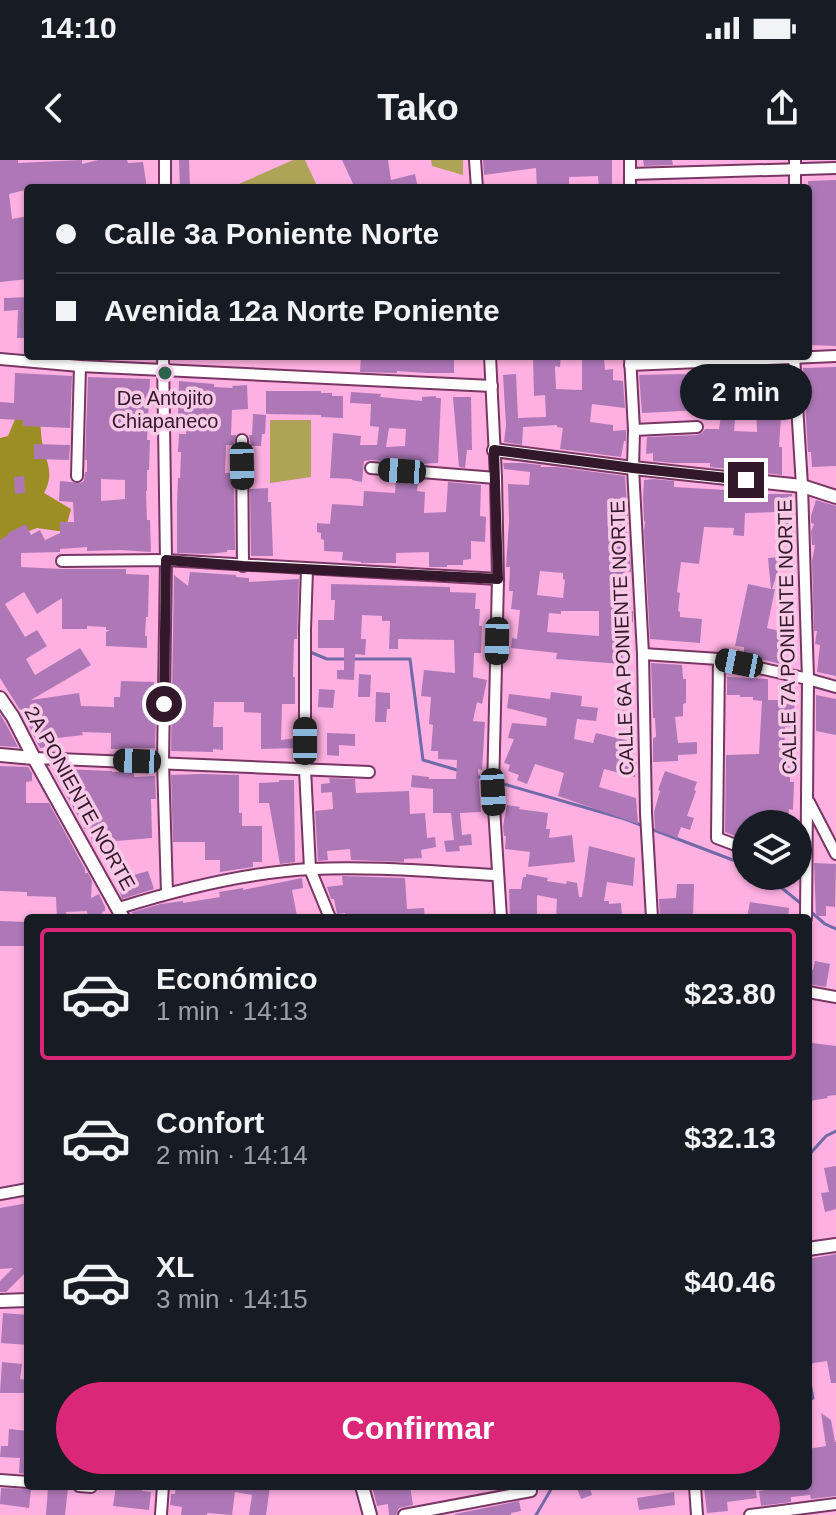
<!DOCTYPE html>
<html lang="es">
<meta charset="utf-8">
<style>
:root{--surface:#171b24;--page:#242831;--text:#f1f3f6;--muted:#9ea1a6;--line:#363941;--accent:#db2777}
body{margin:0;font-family:Arial,sans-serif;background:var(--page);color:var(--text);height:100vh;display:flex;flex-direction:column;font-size:30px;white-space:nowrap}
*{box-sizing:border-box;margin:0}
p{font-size:26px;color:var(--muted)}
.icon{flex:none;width:44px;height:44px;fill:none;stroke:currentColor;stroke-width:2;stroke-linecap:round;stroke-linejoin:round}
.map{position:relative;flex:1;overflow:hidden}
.details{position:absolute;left:24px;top:754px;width:788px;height:576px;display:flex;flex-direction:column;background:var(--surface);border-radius:8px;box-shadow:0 2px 6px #0004}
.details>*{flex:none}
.banner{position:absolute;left:24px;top:24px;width:788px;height:176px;border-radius:8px;box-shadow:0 2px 6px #0004;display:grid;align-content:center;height:176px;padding:0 32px;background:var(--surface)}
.buttons{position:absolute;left:732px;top:650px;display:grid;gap:16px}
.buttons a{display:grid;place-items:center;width:80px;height:80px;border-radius:50%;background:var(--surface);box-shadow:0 2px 6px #0004;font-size:40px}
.end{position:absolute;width:36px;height:36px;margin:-18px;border:10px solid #33172a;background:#fff;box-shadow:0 0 0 4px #fff}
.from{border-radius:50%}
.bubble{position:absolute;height:56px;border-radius:28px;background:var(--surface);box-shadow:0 2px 6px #0004;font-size:26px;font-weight:800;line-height:56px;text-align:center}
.car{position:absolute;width:24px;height:48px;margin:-24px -12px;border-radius:10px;box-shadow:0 0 6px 2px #0007;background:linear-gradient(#222 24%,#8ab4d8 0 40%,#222 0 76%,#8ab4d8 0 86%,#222 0)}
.banner b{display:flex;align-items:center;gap:28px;height:76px;font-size:30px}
.banner b+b{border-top:2px solid var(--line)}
.banner i{width:20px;height:20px;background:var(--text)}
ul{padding:14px 0 0;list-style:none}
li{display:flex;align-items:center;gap:24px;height:132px;margin:0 16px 12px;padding:0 16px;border:4px solid transparent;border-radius:8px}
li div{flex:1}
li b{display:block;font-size:30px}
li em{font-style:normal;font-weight:800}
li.active{border-color:var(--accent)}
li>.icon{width:72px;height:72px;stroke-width:1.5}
.action{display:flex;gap:16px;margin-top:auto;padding:16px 32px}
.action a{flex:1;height:92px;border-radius:48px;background:var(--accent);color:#fff;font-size:32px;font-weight:800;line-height:92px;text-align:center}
.status{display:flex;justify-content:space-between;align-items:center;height:56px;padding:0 40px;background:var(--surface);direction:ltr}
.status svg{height:22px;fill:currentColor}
header{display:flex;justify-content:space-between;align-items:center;height:104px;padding:0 32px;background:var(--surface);font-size:36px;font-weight:800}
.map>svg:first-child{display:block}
.green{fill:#aea357}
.forest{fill:#9c8d24}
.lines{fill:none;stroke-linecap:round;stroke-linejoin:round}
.stream{stroke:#706aa9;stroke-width:3}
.building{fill:#ae78b7;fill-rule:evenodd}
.minor-casing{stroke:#783663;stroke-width:14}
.tertiary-casing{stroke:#783663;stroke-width:16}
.minor{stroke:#fff;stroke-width:10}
.tertiary{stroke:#fff;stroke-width:12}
.route{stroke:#33172a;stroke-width:10}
.poi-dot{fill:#2c6249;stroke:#f8c9e6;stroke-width:3}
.labels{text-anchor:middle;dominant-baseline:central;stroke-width:7;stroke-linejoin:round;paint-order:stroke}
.poi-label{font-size:20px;fill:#33172a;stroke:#f8c9e6}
.street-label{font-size:20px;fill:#33172a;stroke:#f8c9e6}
</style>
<div class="status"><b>14:10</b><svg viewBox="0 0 49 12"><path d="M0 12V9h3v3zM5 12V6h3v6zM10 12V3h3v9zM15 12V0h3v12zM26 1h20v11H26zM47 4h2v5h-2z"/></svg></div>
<header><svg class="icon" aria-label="back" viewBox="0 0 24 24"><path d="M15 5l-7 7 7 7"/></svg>Tako<svg class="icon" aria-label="share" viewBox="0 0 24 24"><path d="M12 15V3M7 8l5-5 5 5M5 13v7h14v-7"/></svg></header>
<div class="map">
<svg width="836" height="1355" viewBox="0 0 836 1355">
<rect width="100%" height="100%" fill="#fdb0e1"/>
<g class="green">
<path d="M293,0H305L318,28H230Z"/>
<path d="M431,0H463V15L432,6Z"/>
<path d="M270,260H311V317L270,323Z"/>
</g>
<path class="forest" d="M16,257L40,262C41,269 41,276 42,282C46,302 55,313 44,333L71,349L65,372L37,368L0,382V278L8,276Z"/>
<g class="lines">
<g class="stream">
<path d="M310,492L327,499H344"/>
<path d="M352,499H410L423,600L457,610"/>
<path d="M476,616L625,659L746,705"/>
<path d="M767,716L804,746"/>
<path d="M810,751L825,764L836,769"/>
<path d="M808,996L826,976L836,971"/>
<path d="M808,1213L813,1238L808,1240"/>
<path d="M536,1355L553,1326"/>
</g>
</g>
<g class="building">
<path d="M0,0H18V3L82,0V4L98,0H127L128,3L143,2L147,28H46V25L9,34L12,59L28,56V119L0,122Z"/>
<path d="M179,0H189L190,28H180Z"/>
<path d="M342,0H388L391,20L415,14L418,28H355Z"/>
<path d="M483,0H612V28H599L598,16L569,17V28H537L536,8L484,15Z"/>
<path d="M643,0H672L673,5L644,6Z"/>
<path d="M836,20V186L808,185V21Z"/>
<path d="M28,137V178H17L18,150L4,151V138Z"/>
<path d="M361,196H432L454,199V213H426L397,211V213L360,212Z"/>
<path d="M533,196H561L560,207L555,206L556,229L582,230V199L604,197L605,210L613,209V220L623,221L625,248L592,244L590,262L613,265V271L626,270V281H624L621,297L560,289L563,268L557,267V265L523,267L522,285L504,282L506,265L503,215L516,214L518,258L546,257L545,235L534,236Z"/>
<path d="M836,207V306L812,307L811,292H808L803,208Z"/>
<path d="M778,212L783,256H781L779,287H782V315L710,307V303H672L653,301V293L646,294L647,277L697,275L702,273L705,269H719L722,249L642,253L639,215L681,214L716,217ZM756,249L757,272L734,271L736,250Z"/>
<path d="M15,213L72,216L70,268L23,266V260L0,259V242L14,243Z"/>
<path d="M88,217L150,219L147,280H150L149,310H147V331H146L147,360H150L151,392L120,390L87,391V387L60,389V392L21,393V407L62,409H126V414L149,415L148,457H146L145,476H147V488L106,486V472L110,470H106V467L87,466V469H62V438L37,454L24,432L5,444L25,477L37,470L47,486L26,499L35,515L80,488L91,505L31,540L79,533L81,546L114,547V537H120L121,521L154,522L153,553H156L155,588L111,589V573L82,572L83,575L49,579L51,586L40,588L20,548V550L0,518V380L8,375V373L26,364L31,375L40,370L45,380L60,373V362H74L73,342L59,341L60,321L80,323L84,321L85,312H87V300H85ZM101,319L125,320V339L101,341Z"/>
<path d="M179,221L214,224V227L233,228L232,226L247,225L248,249L232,250L231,275H236L234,285H226L225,313H234L235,390H227V392L208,394L177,393V343L178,318H180L181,292H178L179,274H186L187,256H178Z"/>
<path d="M266,231H321V233H332V236H343V258L321,257V255L266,254Z"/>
<path d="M351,232L381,234L380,237L422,241V237L436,236V238H441L438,303L416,304L371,300L364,301L362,322L352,320V319L330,318L333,273L361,276L360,285H377L379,267L370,266L371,244L350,243ZM389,268L406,269L405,286L386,287Z"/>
<path d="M453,237H471L472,290H467L465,308L459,307Z"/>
<path d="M253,254L266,255L265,274H262L261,286H251L249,275H252Z"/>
<path d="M34,284L70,285L69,300L34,299Z"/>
<path d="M503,303H522L541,305V307H557L625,316L628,360L625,394H630L631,412L626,411L624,413L622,442H625V451H633V462H627V470H625L622,504L556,499L557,493L511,488L512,478L517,479L520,450L511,449L513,431H509L510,407H506L509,360L508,324L529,325L530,312L504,309ZM540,411L563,413V419L565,420L563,438L537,435ZM561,451H599V476L547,472L549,453L561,454Z"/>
<path d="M24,316L25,333L15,334L14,317Z"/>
<path d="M396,318L409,319L408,324H418L417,331L425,332L424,353L446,352L448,322L481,325L480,356L486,357L485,382L471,381V399L463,400V405H447V407H429V392L396,393V403H361V402L342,400L343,392L324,391V380L321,379V373L317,372V363L330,364L332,344L363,346L364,331L395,333Z"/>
<path d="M653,319L674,321V327L725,330L746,332V334H792L793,366L780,367L779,352L745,353L744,376L733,375L734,368L704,367L699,404L681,402L677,432L680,433L678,451L680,452V457L702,459L700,483L650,479L644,371L645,362L644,361L643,339L644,320Z"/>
<path d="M268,328V342H271L273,396H251L250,329Z"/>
<path d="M816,340L836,346V516L817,512L820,485L815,484L817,471H814L812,401L815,385H812L811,372L814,364L811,363V356Z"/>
<path d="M791,396L792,410L778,411L772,429H775L767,468L788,473L781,504L744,495V487L735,486L748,424L771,429L768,398Z"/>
<path d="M190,412L236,415V417L249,418V422L299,419L297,479H294L293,517H295V544H282L281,580L296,578L297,588L261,589V553L244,552V542H214L213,567H223V590L213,589V592L171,591L174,415L188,426Z"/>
<path d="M331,424L450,427V432L476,433L475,449H480L479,466H482L481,490V493H474L473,517L487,520L482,544L477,542L473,561L485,562L482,610L478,609L481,652L460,653L462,675L471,674L472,685L459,686L460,691L446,692L444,681L454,680L451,653H433V629L411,627L412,615L429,617V619H456L457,600L438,599V591H431L433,565L429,564L431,537L421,536L424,510L455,513L454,480L398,479V489H389L390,461H382V456L362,455L361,479H366L365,495L355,494L354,520L337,519V510H344V488H318V460H334L335,440H331Z"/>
<path d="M651,503L682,505L683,519H686V543L683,544V556L675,557L678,583L697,582V594L678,595V601L653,602V578L656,577L655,558H653Z"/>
<path d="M359,514L371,515L370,537H358Z"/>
<path d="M727,517L768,519V540H795L793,567H785L784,597H789L790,622H794L793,650L789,649L788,664H746V678H740L725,672L726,595L759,594L762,541L753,540V537H740V535H727Z"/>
<path d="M319,529L335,530L333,548L318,547Z"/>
<path d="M376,532L390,533V549H387L386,562H375Z"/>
<path d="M551,532L582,536L581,546L598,548L596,561L577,559L574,579L593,583L596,573L634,582L630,599L637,601L635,617L604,609L599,627L636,638L638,664L558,636L564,613L535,604L527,624L517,620L519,615L508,611L510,605L504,603L514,579L508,578L512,563L546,566L547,558L507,548L509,534L550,539Z"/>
<path d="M816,535L836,539V575L816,571Z"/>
<path d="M622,550L635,552L634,565L621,564Z"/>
<path d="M0,554L7,566L18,587L0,586Z"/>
<path d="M327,573L355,574V586L339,585V596L327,595Z"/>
<path d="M0,606L28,607L32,613V621L26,622V643H49L85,709V713H88L92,721L91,738L99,734L105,747V751L102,752L103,758H88L87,751L66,752L67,758H57L56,737L27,736V732L0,731Z"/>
<path d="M61,609L112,611V612H134V617L155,616L156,639H151L152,678L92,683L90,668L84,669L82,654L78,656L55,615Z"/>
<path d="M665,611L697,622L694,630L696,631L687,656L694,658L690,670L681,667L677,678L655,670L654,652L660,631L658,630Z"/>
<path d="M201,614L239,615V653H242V666H262V702H253V707L220,712V700H205V682H173L171,615Z"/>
<path d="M329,618L355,619L356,633L409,631L410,654L425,653L427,678L435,677L436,687L421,690L422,698L404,699V702L351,700L350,689L327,691L328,700L318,701L315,651L333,649L332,632L321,633V624L330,623Z"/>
<path d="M279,620H294L295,702L280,704L269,643H259V623L279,622Z"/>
<path d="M507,645L520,647L519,649L548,653L546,669H550L549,678L572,675L575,702L528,707L530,692L505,689L506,676H504L503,666Z"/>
<path d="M589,686L635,698L633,726L607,722L604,741H609V744L621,743L622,757L556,758L557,739L537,735V758H510L509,729H521L523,717H526V714L548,718L547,721L566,724L567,721L577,723L579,737H582Z"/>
<path d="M814,703L836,704L835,747L826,746V756H816Z"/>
<path d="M148,711L154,729L122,739L116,720Z"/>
<path d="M342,716L405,718L407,749L424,748L425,758H346L345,753L337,754L334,739H331L327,727L343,725Z"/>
<path d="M302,718L303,728L292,730L297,756L293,758H133L132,752L161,744L183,741V743L220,737L219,732L243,728V730Z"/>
<path d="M677,724H694L693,758H660L659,739L676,738Z"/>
<path d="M750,742L789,748L788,758H747Z"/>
<path d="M0,761L28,762V786H0Z"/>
<path d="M815,801L830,804L826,827L808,824V809L813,810Z"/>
<path d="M812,883L836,886V935L827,936L828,938L809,941L808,927Z"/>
<path d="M836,1006V1049L825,1052L821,1033L829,1032L824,1008Z"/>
<path d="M28,1043V1110L6,1132H0V1121L13,1108L0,1109V1048Z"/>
<path d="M836,1094V1223H831L827,1201L808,1204V1099Z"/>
<path d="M3,1153L28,1155L26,1172L28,1173V1185L1,1183Z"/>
<path d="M2,1202L22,1204L20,1219L28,1220V1233H0Z"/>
<path d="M821,1253L831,1260L835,1282H836V1336L811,1339L810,1335L791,1337V1342L761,1346L759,1331L779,1328V1326H808V1289L826,1286Z"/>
<path d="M9,1269L28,1271V1314L19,1313L20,1298L0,1297L1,1286H8Z"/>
<path d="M116,1326H142V1331L151,1332L149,1350L113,1346Z"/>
<path d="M176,1326H270L266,1355H249L252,1335L235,1332L232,1355L207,1353V1355H181L182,1347L170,1345L171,1334H175Z"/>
<path d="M372,1326H410L413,1345L399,1348L396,1355H389L388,1344L377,1346Z"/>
<path d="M576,1326H589L592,1335L581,1339Z"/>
<path d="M724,1326H755L757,1338L727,1342L728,1351L707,1353L704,1328Z"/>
<path d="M48,1327L68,1328L65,1355H46Z"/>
<path d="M1,1328L31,1329L29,1348L0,1344Z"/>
<path d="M674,1332L675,1345L639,1350L637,1338Z"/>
<path d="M519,1341L521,1351L511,1353V1355H455V1354Z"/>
</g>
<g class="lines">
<defs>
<g id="minor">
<path d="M475,0L477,28"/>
<path d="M630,0V28"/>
<path d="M795,0V28"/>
<path d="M630,14L836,8"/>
<path d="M165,28V0"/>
<path d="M163,196L166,400L163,602L167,733"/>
<path d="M490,196L496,318L498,419L493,632L501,758"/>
<path d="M630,196L634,270L633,308L643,494L646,653L652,758"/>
<path d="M794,196L802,326L808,519L806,758"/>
<path d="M0,199L80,206L492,226"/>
<path d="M630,205L836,196"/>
<path d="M634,270L697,267"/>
<path d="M242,280L243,406"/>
<path d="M371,308L496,318"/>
<path d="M77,316L80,206"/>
<path d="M62,401L166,400L498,419"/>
<path d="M307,409L305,469V609L310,709L330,758"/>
<path d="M643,494L719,499L808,519L836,527"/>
<path d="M719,499L717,678L746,689"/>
<path d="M34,598L369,612"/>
<path d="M809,642L836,694"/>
<path d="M119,748C180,729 248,712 312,709C374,706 436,712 497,715"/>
<path d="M808,832L836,837"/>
<path d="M0,1034L28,1029"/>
<path d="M0,1320L28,1322"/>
<path d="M79,1326L91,1327"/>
<path d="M695,1326L697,1355"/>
<path d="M161,1354L163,1326"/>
<path d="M404,1355L531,1331"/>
<path d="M750,1355L836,1344"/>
</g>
<g id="tertiary">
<path d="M494,290L633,308L802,326L836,337"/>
<path d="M0,538L13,557L34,598L123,758"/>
<path d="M0,595L34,598"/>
<path d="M808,1089L836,1085"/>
<path d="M0,1141L28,1140"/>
<path d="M362,1326L370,1355"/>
</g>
</defs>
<use href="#minor" class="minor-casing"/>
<use href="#tertiary" class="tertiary-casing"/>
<use href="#minor" class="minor"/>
<use href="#tertiary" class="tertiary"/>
</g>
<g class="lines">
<path class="route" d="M164,544L166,400L243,406L498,419L494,290L633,308L746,320"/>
</g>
<circle class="poi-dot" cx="165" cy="213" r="8"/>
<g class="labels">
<g class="poi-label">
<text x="165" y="238">De Antojito<tspan x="165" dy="23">Chiapaneco</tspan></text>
</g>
<g class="street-label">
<text transform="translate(787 477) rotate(-91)">CALLE 7A PONIENTE NORTE</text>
<text transform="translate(622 478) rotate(-92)">CALLE 6A PONIENTE NORTE</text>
<text transform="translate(80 638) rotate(61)">2A PONIENTE NORTE</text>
</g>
</g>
</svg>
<div class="buttons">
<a><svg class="icon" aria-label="layers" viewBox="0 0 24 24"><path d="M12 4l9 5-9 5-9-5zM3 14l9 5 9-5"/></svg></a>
</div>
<i class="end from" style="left:164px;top:544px"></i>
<i class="end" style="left:746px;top:320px"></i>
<div class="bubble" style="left:680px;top:204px;width:132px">2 min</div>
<i class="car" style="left:242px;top:306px;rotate:179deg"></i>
<i class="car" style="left:402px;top:311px;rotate:274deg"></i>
<i class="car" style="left:497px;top:481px;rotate:181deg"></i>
<i class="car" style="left:739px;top:503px;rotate:281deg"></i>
<i class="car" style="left:305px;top:581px;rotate:0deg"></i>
<i class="car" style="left:137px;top:601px;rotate:272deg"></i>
<i class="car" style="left:493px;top:632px;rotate:177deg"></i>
<div class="banner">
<b><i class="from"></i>Calle 3a Poniente Norte</b>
<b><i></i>Avenida 12a Norte Poniente</b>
</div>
<section class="details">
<ul>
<li class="active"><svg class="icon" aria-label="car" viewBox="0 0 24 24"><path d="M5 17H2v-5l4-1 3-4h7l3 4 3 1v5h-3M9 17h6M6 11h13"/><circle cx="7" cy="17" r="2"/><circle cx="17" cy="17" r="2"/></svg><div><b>Económico</b><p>1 min · 14:13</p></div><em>$23.80</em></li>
<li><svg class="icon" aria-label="car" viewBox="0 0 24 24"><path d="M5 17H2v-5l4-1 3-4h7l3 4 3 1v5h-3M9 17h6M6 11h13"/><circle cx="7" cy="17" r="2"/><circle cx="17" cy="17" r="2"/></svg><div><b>Confort</b><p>2 min · 14:14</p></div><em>$32.13</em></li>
<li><svg class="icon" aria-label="car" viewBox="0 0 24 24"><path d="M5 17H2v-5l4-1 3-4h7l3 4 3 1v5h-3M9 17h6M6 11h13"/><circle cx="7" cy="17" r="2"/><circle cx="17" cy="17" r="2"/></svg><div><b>XL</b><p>3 min · 14:15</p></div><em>$40.46</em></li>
</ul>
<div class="action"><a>Confirmar</a></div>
</section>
</div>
